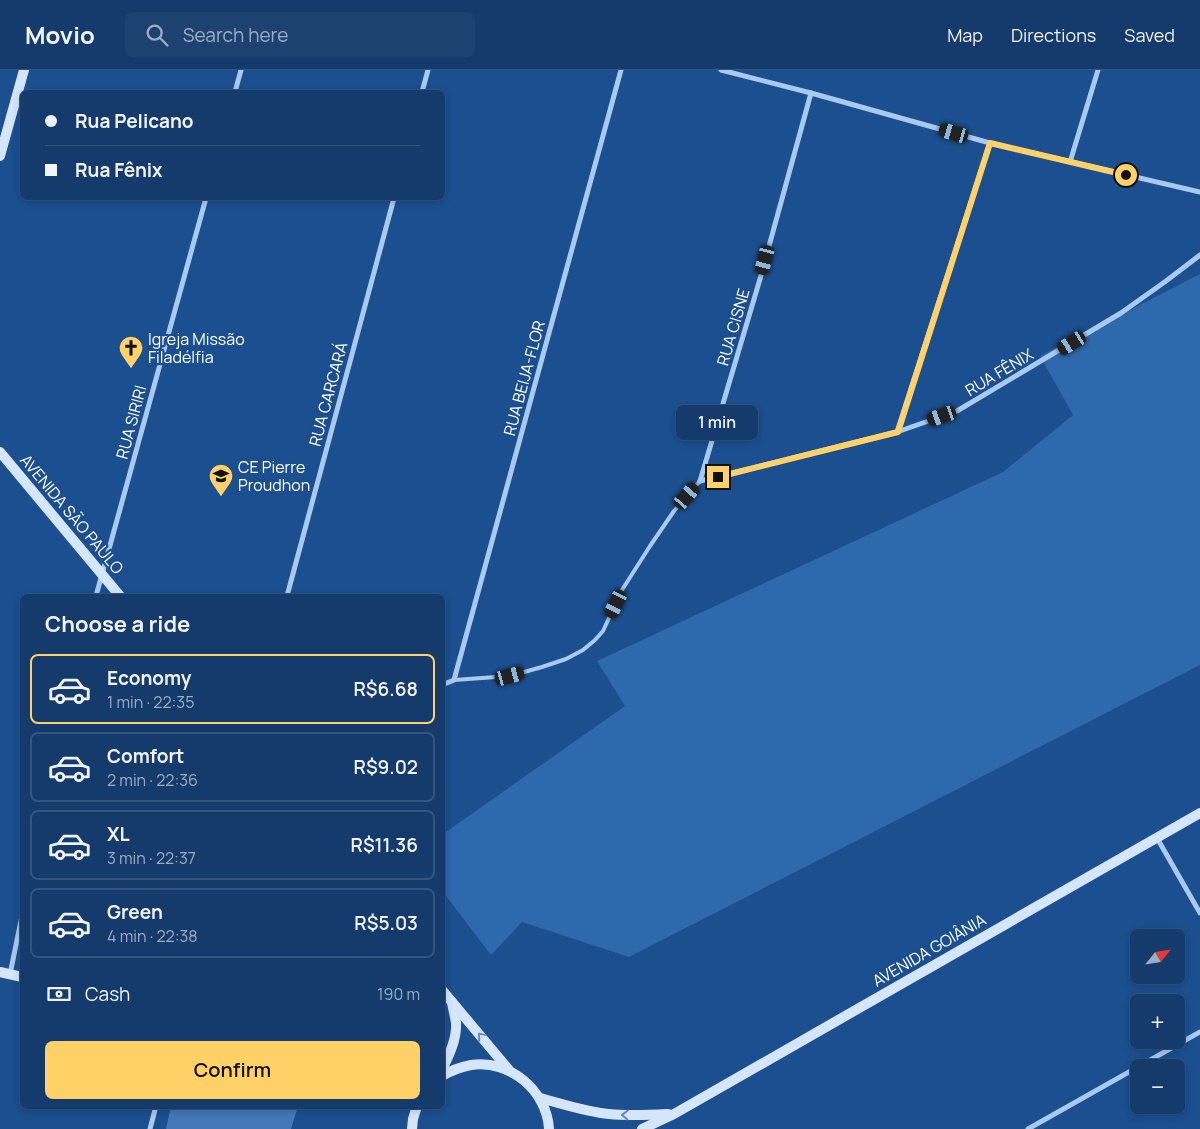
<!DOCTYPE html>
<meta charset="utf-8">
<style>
:root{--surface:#143b6b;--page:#1d4271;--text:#f1f3f6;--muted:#9dadc1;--line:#33557e;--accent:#ffd166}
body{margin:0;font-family:Manrope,sans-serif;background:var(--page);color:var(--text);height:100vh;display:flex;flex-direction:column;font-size:19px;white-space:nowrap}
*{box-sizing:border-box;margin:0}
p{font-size:16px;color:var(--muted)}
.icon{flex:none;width:28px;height:28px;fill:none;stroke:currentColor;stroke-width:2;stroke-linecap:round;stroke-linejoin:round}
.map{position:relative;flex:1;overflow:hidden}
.side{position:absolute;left:20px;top:524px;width:425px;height:515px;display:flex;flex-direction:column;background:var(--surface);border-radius:8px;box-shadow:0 2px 8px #0003,0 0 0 1px var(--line)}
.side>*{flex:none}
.banner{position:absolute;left:20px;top:20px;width:425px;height:110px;border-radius:8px;box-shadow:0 2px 8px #0003,0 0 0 1px var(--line);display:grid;align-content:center;height:110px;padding:0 25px;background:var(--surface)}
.needle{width:32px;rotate:60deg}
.tools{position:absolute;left:1130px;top:859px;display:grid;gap:10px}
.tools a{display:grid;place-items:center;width:55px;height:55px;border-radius:8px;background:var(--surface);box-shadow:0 2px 8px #0003,0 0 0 1px var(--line);font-size:25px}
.end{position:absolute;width:22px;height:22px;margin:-11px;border:6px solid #ffd166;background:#111;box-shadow:0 0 0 2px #111}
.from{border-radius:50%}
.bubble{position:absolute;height:35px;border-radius:8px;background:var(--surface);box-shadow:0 2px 8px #0003,0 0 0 1px var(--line);font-size:16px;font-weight:600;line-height:35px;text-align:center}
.car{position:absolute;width:15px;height:30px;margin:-15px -8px;border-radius:6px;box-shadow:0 0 4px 1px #0007;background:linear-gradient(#222 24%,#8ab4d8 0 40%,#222 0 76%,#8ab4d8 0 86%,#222 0)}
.banner b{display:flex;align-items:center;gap:18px;height:48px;font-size:19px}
.banner b+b{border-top:1px solid var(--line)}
.banner i{width:12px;height:12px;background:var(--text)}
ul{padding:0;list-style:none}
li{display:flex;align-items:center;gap:15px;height:70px;margin:0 10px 8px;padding:0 15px;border:2px solid var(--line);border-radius:8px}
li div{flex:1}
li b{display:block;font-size:19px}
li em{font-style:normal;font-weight:600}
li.selected{border-color:var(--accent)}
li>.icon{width:45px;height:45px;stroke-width:1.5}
h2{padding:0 25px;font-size:22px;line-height:60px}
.pay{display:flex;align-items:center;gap:12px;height:55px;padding:0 25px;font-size:19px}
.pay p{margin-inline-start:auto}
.primary-button{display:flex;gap:10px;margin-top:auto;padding:10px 25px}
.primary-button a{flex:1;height:58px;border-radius:8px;background:var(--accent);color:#111;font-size:20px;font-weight:600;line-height:58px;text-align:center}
header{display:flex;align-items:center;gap:30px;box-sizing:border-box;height:70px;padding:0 25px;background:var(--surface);border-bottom:1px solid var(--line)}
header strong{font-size:24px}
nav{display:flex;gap:28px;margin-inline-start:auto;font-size:18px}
.search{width:350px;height:45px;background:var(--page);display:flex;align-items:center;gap:12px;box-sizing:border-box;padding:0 18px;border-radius:8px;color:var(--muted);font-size:19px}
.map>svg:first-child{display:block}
.green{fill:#2e69ad}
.building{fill:#4478b7}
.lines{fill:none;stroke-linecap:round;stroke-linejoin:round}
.lane{stroke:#a9c9ee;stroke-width:4}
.street{stroke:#a9c9ee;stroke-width:5}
.secondary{stroke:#d6e6fa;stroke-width:10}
.oneway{stroke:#668bba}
.route{stroke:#ffd166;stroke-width:6}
.labels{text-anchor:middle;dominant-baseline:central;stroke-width:4.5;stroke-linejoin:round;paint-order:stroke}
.street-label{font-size:16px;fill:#fff;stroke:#1b4f8f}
.poi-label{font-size:16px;fill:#fff;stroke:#1b4f8f;text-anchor:start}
</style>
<header>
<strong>Movio</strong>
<div class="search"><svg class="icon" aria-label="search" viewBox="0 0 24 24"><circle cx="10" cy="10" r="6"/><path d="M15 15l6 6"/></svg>Search here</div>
<nav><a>Map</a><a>Directions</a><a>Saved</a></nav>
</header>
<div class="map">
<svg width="1200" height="1059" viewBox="0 0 1200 1059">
<rect width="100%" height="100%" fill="#1b4f8f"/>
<path class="green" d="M1200,204V595L629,887L522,852L491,885L443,822V764L625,636L597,591L1003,402L1073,345L1040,286Z"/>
<path class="building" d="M171,1036H298L291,1059H166Z"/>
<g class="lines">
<path class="lane" d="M454,610L510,606L542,597L566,589L583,580L595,570L603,561L622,520L650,476L674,441L700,411"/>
<g class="street">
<path d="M721,0L811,23L990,73L1200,122"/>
<path d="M235,22L241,0"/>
<path d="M422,22L428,0"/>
<path d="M1070,92L1098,0"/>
<path d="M897,362L990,73"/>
<path d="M700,411L897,362L957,341L1121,243L1166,211L1200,185"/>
<path d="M700,411L760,209L811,23"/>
<path d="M96,526L206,128"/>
<path d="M287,526L394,128"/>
<path d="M442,615L454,610L621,0"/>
<path d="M1157,768L1200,843"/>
<path d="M10,904L22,846"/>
<path d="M150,1059L156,1036"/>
<path d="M1028,1059L1200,962"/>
</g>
<g class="secondary">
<path d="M0,86L24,0"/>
<path d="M0,382L120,526"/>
<path d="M0,902L22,907"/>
<path d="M442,920L509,1000"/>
<path d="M442,1000C449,985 457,969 456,953C455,946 453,939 452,932"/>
<path d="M442,1006C452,1000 461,997 471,995C510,989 547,1021 549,1059"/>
<path d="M540,1028C563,1034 586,1042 609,1044C629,1046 648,1045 668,1044"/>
<path d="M412,1059L413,1049L417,1036"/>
<path d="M642,1059L674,1044L1200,743"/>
</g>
</g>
<defs><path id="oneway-chevron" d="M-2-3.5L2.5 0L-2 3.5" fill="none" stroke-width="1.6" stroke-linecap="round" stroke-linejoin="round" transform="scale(1.25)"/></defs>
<g class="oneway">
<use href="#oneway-chevron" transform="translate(481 966) rotate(-130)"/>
<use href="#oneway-chevron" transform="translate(625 1045) rotate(-178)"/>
</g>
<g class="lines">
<path class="route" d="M718,407L898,362L990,73L1126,105"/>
</g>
<defs>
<symbol id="church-pin" viewBox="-11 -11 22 30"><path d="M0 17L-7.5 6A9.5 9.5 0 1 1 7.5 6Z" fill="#ffd166" stroke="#1b4f8f"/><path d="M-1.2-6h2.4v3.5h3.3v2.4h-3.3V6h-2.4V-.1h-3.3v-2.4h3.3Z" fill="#111"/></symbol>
<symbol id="school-pin" viewBox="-11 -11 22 30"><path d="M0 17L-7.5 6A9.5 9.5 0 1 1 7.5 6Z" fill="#ffd166" stroke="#1b4f8f"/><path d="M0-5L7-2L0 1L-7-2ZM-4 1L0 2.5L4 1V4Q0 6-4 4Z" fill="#111"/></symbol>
</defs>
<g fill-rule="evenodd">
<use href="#church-pin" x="117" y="264" width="28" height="38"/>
<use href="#school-pin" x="207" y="392" width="28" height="38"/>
</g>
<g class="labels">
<g class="street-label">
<text transform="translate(733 257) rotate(-74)">RUA CISNE</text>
<text transform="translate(999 302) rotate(-31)">RUA FÊNIX</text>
<text transform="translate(524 308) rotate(-75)">RUA BEIJA-FLOR</text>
<text transform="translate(328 324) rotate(-75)">RUA CARCARÁ</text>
<text transform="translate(131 352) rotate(-75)">RUA SIRIRI</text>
<text transform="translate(72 444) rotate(50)">AVENIDA SÃO PAULO</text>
<text transform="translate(929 880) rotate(-30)">AVENIDA GOIÂNIA</text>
</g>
<g class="poi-label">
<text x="148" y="269">Igreja Missão<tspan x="148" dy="18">Filadélfia</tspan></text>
<text x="238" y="397">CE Pierre<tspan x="238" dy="18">Proudhon</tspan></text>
</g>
</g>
</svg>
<div class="tools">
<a><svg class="needle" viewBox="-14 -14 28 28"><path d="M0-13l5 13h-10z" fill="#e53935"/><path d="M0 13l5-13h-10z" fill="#9dadc1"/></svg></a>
<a>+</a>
<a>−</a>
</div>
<i class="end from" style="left:1126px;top:105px"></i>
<i class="end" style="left:718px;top:407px"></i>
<div class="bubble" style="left:676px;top:335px;width:82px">1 min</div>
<i class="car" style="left:954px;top:63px;rotate:286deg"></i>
<i class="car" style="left:765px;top:190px;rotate:195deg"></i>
<i class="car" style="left:1072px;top:273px;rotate:239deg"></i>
<i class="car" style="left:942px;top:346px;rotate:251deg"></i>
<i class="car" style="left:687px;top:426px;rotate:41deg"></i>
<i class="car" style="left:616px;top:534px;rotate:206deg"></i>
<i class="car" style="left:510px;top:606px;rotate:75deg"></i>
<div class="banner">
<b><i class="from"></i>Rua Pelicano</b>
<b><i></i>Rua Fênix</b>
</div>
<section class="side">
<h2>Choose a ride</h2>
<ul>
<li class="selected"><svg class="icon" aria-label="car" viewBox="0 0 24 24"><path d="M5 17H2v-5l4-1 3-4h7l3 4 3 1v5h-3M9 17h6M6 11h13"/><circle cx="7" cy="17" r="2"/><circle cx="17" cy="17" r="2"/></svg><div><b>Economy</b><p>1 min · 22:35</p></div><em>R$6.68</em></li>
<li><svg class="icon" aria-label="car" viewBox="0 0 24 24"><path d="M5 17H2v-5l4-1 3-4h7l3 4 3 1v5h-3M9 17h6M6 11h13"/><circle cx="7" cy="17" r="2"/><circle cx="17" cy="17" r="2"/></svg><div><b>Comfort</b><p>2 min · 22:36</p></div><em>R$9.02</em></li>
<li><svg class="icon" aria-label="car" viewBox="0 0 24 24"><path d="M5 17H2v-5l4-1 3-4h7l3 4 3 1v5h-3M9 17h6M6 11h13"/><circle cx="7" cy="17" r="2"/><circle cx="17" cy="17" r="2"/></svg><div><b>XL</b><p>3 min · 22:37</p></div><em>R$11.36</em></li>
<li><svg class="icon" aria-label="car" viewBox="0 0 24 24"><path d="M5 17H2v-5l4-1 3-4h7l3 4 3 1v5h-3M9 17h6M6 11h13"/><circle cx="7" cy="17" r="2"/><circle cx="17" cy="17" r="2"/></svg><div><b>Green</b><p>4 min · 22:38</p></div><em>R$5.03</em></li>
</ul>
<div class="pay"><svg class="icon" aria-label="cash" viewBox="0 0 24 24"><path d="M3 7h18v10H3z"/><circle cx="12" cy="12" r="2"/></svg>Cash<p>190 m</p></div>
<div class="primary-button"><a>Confirm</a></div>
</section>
</div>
